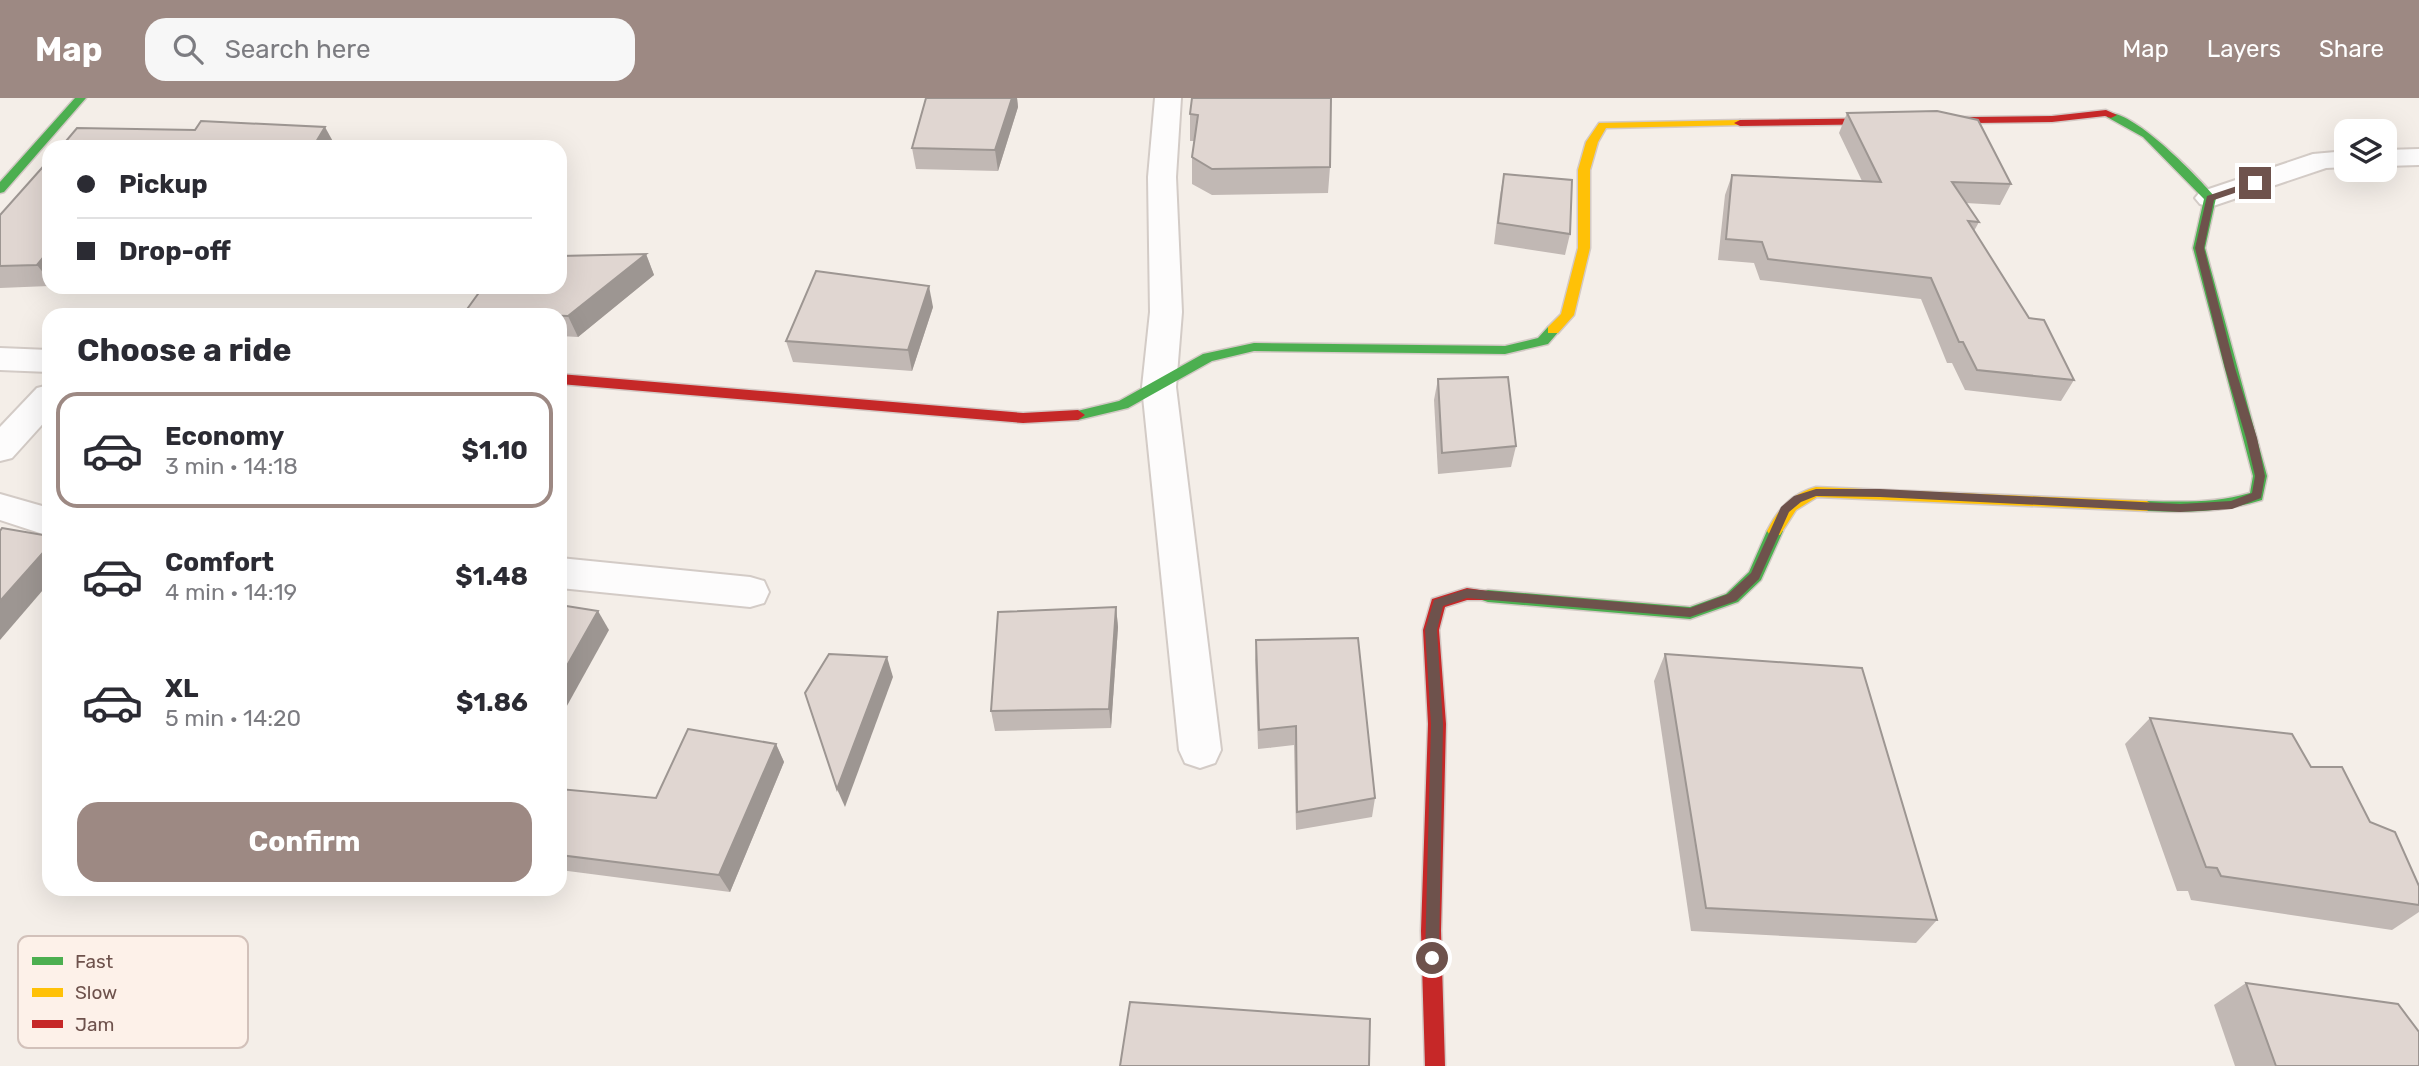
<!DOCTYPE html>
<meta charset="utf-8">
<style>
:root{--surface:#fff;--page:#f7f7f7;--text:#2b2b33;--muted:#7c7c81;--line:#e1e1e2;--accent:#9d8983}
body{margin:0;font-family:Rubik,sans-serif;background:var(--page);color:var(--text);height:100vh;display:flex;flex-direction:column;font-size:26px;white-space:nowrap}
*{box-sizing:border-box;margin:0}
p{font-size:23px;color:var(--muted)}
.icon{flex:none;width:38px;height:38px;fill:none;stroke:currentColor;stroke-width:2;stroke-linecap:round;stroke-linejoin:round}
.map{position:relative;flex:1;overflow:hidden}
.sheet{position:absolute;left:42px;top:210px;width:525px;height:588px;display:flex;flex-direction:column;background:var(--surface);border-radius:21px;box-shadow:0 7px 28px #0002}
.sheet>*{flex:none}
.hud{position:absolute;left:42px;top:42px;width:525px;height:154px;border-radius:21px;box-shadow:0 7px 28px #0002;display:grid;align-content:center;height:154px;padding:0 35px;background:var(--surface)}
.fabs{position:absolute;left:2334px;top:21px;display:grid;gap:14px}
.fabs a{display:grid;place-items:center;width:63px;height:63px;border-radius:14px;background:var(--surface);box-shadow:0 7px 28px #0002;font-size:35px}
.end{position:absolute;width:32px;height:32px;margin:-16px;border:9px solid #6e524c;background:#fff;box-shadow:0 0 0 4px #fff}
.from{border-radius:50%}
.hud b{display:flex;align-items:center;gap:24px;height:66px;font-size:26px}
.hud b+b{border-top:2px solid var(--line)}
.hud i{width:18px;height:18px;background:var(--text)}
ul{padding:0;list-style:none}
li{display:flex;align-items:center;gap:21px;height:116px;margin:0 14px 10px;padding:0 21px;border:4px solid transparent;border-radius:21px}
li div{flex:1}
li b{display:block;font-size:26px}
li em{font-style:normal;font-weight:700}
li.selected{border-color:var(--accent)}
li>.icon{width:63px;height:63px;stroke-width:1.5}
h2{padding:0 35px;font-size:32px;line-height:84px}
.button{display:flex;gap:14px;margin-top:auto;padding:14px 35px}
.button a{flex:1;height:80px;border-radius:21px;background:var(--accent);color:#fff;font-size:28px;font-weight:700;line-height:80px;text-align:center}
header{display:flex;align-items:center;gap:42px;box-sizing:border-box;height:98px;padding:0 35px;background:var(--accent);color:#fff}
header strong{font-size:33px}
nav{display:flex;gap:38px;margin-inline-start:auto;font-size:24px}
.search{width:490px;height:63px;background:var(--page);display:flex;align-items:center;gap:18px;box-sizing:border-box;padding:0 24px;border-radius:21px;color:var(--muted);font-size:26px}
.map>svg:first-child{display:block}
.lines{fill:none;stroke-linecap:round;stroke-linejoin:round}
.street-casing{stroke:#d3cbc6;stroke-width:4}
.fast-casing{stroke:#d3c9c5;stroke-width:3}
.slow-casing{stroke:#d3c9c5;stroke-width:3}
.jam-casing{stroke:#d3c9c5;stroke-width:3}
.street{fill:#fdfcfc;fill-rule:evenodd}
.fast{fill:#4caf50;fill-rule:evenodd}
.slow{fill:#ffc107;fill-rule:evenodd}
.jam{fill:#c62828;fill-rule:evenodd}
.wall{fill:#c1b8b4}
.shaded-wall{fill:#9d9692}
.building{fill:#e0d6d1;stroke:#9d9692;stroke-width:2}
.route{fill:#6e524c}
.key{fill:#fdf1e9;stroke:#d2c1ba;stroke-width:2}
.key-label{font-size:19px;fill:#6e524c}
</style>
<header>
<strong>Map</strong>
<div class="search"><svg class="icon" aria-label="search" viewBox="0 0 24 24"><circle cx="10" cy="10" r="6"/><path d="M15 15l6 6"/></svg>Search here</div>
<nav><a>Map</a><a>Layers</a><a>Share</a></nav>
</header>
<div class="map">
<svg width="2419" height="968" viewBox="0 0 2419 968">
<rect width="100%" height="100%" fill="#f4eee8"/>
<g class="lines">
<defs>
<g id="street">
<path d="M1155,0H1181L1176,79L1182,214L1176,289L1221,652L1215,665L1200,670L1185,665L1179,652L1142,289L1150,214L1148,79Z"/>
<path d="M2419,51V67L2385,68V52Z"/>
<path d="M2347,53V69L2326,70L2210,109L2200,106L2195,100L2200,94L2313,56Z"/>
<path d="M0,250L49,252V274L0,272Z"/>
<path d="M49,287V319L12,360L0,363V329L37,290Z"/>
<path d="M0,396L49,410V438L0,422Z"/>
<path d="M560,460L750,479L764,483L769,494L764,505L750,509L560,490Z"/>
</g>
<g id="fast">
<path d="M75,0H86L4,94L0,95V84Z"/>
<path d="M2107,15C2134,12 2198,79 2216,100L2205,150L2267,378L2262,402C2224,414 2187,415 2147,413L2140,408L2147,403C2182,404 2217,405 2250,395L2253,378L2193,150L2204,101L2143,39L2107,19Z"/>
<path d="M1553,228L1560,232L1548,246L1505,256L1254,253L1212,263L1128,310L1078,322L1071,317L1073,314L1119,303L1203,256L1254,245L1505,248L1538,240L1548,229Z"/>
<path d="M1775,427L1783,433L1761,482L1738,504L1690,521L1488,504L1482,502L1480,498L1482,494L1488,492L1690,509L1726,496L1749,474L1767,433Z"/>
</g>
<g id="slow">
<path d="M1740,22L1746,25L1744,27L1606,30L1598,44L1590,72V150L1574,217L1558,235H1548V229L1561,216L1578,150V72L1586,44L1599,25Z"/>
<path d="M1816,389L2147,403L2154,408L2147,413L1817,399L1796,412L1780,437H1770L1767,433C1779,410 1791,396 1816,389Z"/>
</g>
<g id="jam">
<path d="M2106,12L2117,17L2111,20L2105,18L2052,24L1740,28L1734,25L1740,22L2052,18Z"/>
<path d="M560,276L1023,315L1078,312L1085,317L1078,322L1023,325L560,286Z"/>
<path d="M1467,490L1494,494L1496,498L1494,502H1467L1445,509L1439,532L1446,626L1441,833L1445,968H1425L1421,833L1428,626L1423,532L1432,501Z"/>
</g>
</defs>
<use href="#street" class="street-casing"/>
<use href="#fast" class="fast-casing"/>
<use href="#slow" class="slow-casing"/>
<use href="#jam" class="jam-casing"/>
<use href="#street" class="street"/>
<use href="#fast" class="fast"/>
<use href="#slow" class="slow"/>
<use href="#jam" class="jam"/>
</g>
<g class="wall">
<path d="M926,0H1017L1018,9L998,73L916,71L912,50Z"/>
<path d="M1192,0L1330,69L1328,95L1212,97L1192,86V59L1194,43H1190V16Z"/>
<path d="M1847,15L2011,86L2000,107L1966,105L1979,124L1974,133L2029,220L2074,282L2061,303L1965,292L1952,265H1947L1921,201L1760,182L1754,165L1718,162L1725,97L1732,77L1862,83L1839,35Z"/>
<path d="M49,62V188L0,190V117Z"/>
<path d="M1504,76L1570,136L1565,157L1494,146L1500,97Z"/>
<path d="M646,156L654,177L578,239L560,238V217H466L465,214Z"/>
<path d="M933,209L912,273L793,264L786,243Z"/>
<path d="M1438,281L1516,348L1511,369L1438,376L1434,302Z"/>
<path d="M1116,509L1118,529L1111,630L995,633L991,613Z"/>
<path d="M1256,542L1375,700L1372,719L1296,732L1294,647L1258,651L1255,562Z"/>
<path d="M1665,556L1937,822L1916,845L1691,833L1654,583Z"/>
<path d="M2150,620L2370,724L2419,788V814L2392,832L2191,802L2188,793H2177L2125,646Z"/>
<path d="M776,646L784,664L730,794L560,772V773V691L656,700Z"/>
<path d="M479,791H552L549,797Z"/>
<path d="M2246,885L2418,934L2419,968H2235L2214,907Z"/>
</g>
<g class="shaded-wall">
<path d="M1012,0H1017L1018,9L998,73L995,52Z"/>
<path d="M325,29L336,49H313Z"/>
<path d="M46,156L49,160V182L37,167Z"/>
<path d="M646,156L654,177L578,239L568,218Z"/>
<path d="M929,188L933,209L912,273L908,252Z"/>
<path d="M49,448V485L0,542V503Z"/>
<path d="M1116,509L1118,529L1111,630L1109,611Z"/>
<path d="M598,513L609,532L563,615L560,610V580Z"/>
<path d="M887,559L893,579L845,709L837,691Z"/>
<path d="M776,646L784,664L730,794L719,777Z"/>
<path d="M544,791H552L549,797Z"/>
</g>
<g class="building">
<path d="M926,0H1012L995,52L912,50Z"/>
<path d="M1192,0H1331L1330,69L1212,71L1192,59L1198,17L1190,16Z"/>
<path d="M1937,13L1978,22L2011,86L1952,84L1979,124L1968,123L2029,220L2044,222L2074,282L1977,272L1963,244H1959L1931,180L1768,161L1762,144L1726,141L1732,77L1881,84L1847,15Z"/>
<path d="M201,23L325,29L313,49H61L77,30L195,32Z"/>
<path d="M49,62V156H46L37,167L0,168V117Z"/>
<path d="M1504,76L1572,82L1570,136L1498,125Z"/>
<path d="M646,156L568,218L465,214L483,189H560V158Z"/>
<path d="M816,173L929,188L908,252L786,243Z"/>
<path d="M1508,279L1516,348L1442,355L1438,281Z"/>
<path d="M2,430L49,438V448L0,503V433Z"/>
<path d="M560,507L598,513L560,580Z"/>
<path d="M1116,509L1109,611L991,613L998,514Z"/>
<path d="M1358,540L1375,700L1297,714L1296,628L1259,632L1256,542Z"/>
<path d="M829,556L887,559L837,691L805,595Z"/>
<path d="M1665,556L1862,570L1937,822L1706,810Z"/>
<path d="M2150,620L2292,636L2311,669H2342L2370,724L2395,734L2419,788V807L2221,778L2217,770L2206,769Z"/>
<path d="M688,631L776,646L719,777L560,757V691L656,700Z"/>
<path d="M2246,885L2398,906L2419,934V968H2276Z"/>
<path d="M1130,904L1370,921L1369,968H1120Z"/>
</g>
<path class="route" d="M2255,82L2258,87L2214,102L2204,150L2235,270L2257,340L2265,378L2261,400L2232,411L2180,414L1880,399L1816,398L1801,404L1789,414L1759,481L1736,503L1690,519L1467,500L1443,508L1437,532L1443,626L1439,860L1437,864H1427L1425,860L1431,626L1425,532L1434,502L1467,491L1690,510L1728,496L1751,475L1781,409L1794,398L1816,391H1880L2180,406L2231,403L2252,395L2255,378L2246,340L2225,270L2195,150L2207,98Z"/>
<rect x="18" y="838" width="230" height="112" rx="10" class="key"/>
<rect x="32" y="859" width="31" height="8" fill="#4caf50"/>
<rect x="32" y="890" width="31" height="9" fill="#ffc107"/>
<rect x="32" y="922" width="31" height="8" fill="#c62828"/>
<g class="key-label">
<text x="75" y="870">Fast</text>
<text x="75" y="901">Slow</text>
<text x="75" y="933">Jam</text>
</g>
</svg>
<div class="fabs">
<a><svg class="icon" aria-label="layers" viewBox="0 0 24 24"><path d="M12 4l9 5-9 5-9-5zM3 14l9 5 9-5"/></svg></a>
</div>
<i class="end from" style="left:1432px;top:860px"></i>
<i class="end" style="left:2255px;top:85px"></i>
<div class="hud">
<b><i class="from"></i>Pickup</b>
<b><i></i>Drop-off</b>
</div>
<section class="sheet">
<h2>Choose a ride</h2>
<ul>
<li class="selected"><svg class="icon" aria-label="car" viewBox="0 0 24 24"><path d="M5 17H2v-5l4-1 3-4h7l3 4 3 1v5h-3M9 17h6M6 11h13"/><circle cx="7" cy="17" r="2"/><circle cx="17" cy="17" r="2"/></svg><div><b>Economy</b><p>3 min · 14:18</p></div><em>$1.10</em></li>
<li><svg class="icon" aria-label="car" viewBox="0 0 24 24"><path d="M5 17H2v-5l4-1 3-4h7l3 4 3 1v5h-3M9 17h6M6 11h13"/><circle cx="7" cy="17" r="2"/><circle cx="17" cy="17" r="2"/></svg><div><b>Comfort</b><p>4 min · 14:19</p></div><em>$1.48</em></li>
<li><svg class="icon" aria-label="car" viewBox="0 0 24 24"><path d="M5 17H2v-5l4-1 3-4h7l3 4 3 1v5h-3M9 17h6M6 11h13"/><circle cx="7" cy="17" r="2"/><circle cx="17" cy="17" r="2"/></svg><div><b>XL</b><p>5 min · 14:20</p></div><em>$1.86</em></li>
</ul>
<div class="button"><a>Confirm</a></div>
</section>
</div>
